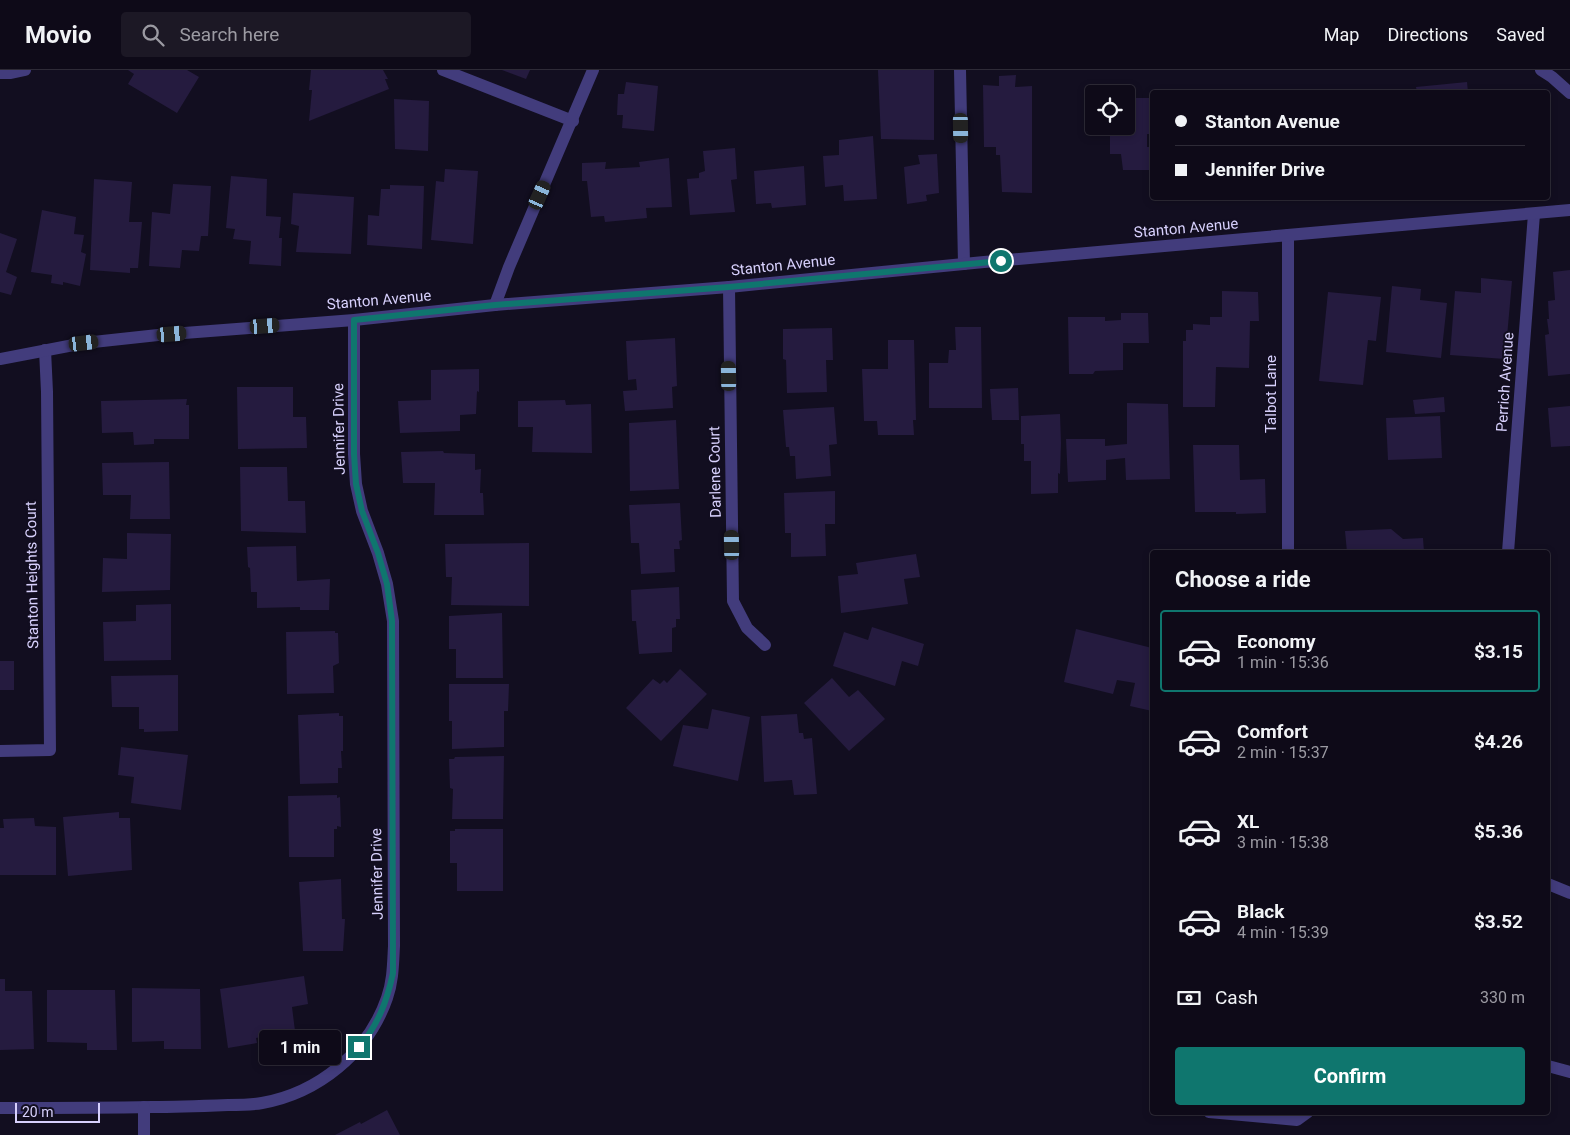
<!DOCTYPE html>
<meta charset="utf-8">
<style>
:root{--surface:#0e0a18;--page:#1c1825;--text:#f1f3f6;--muted:#9b9aa2;--line:#2e2b37;--accent:#0f766e}
body{margin:0;font-family:Roboto,sans-serif;background:var(--page);color:var(--text);height:100vh;display:flex;flex-direction:column;font-size:19px;white-space:nowrap}
*{box-sizing:border-box;margin:0}
p{font-size:16px;color:var(--muted)}
.icon{flex:none;width:28px;height:28px;fill:none;stroke:currentColor;stroke-width:2;stroke-linecap:round;stroke-linejoin:round}
.map{position:relative;flex:1;overflow:hidden}
.panel{position:absolute;left:1150px;top:480px;width:400px;height:565px;display:flex;flex-direction:column;background:var(--surface);border-radius:5px;box-shadow:0 2px 8px #0003,0 0 0 1px var(--line)}
.panel>*{flex:none}
.banner{position:absolute;left:1150px;top:20px;width:400px;height:110px;border-radius:5px;box-shadow:0 2px 8px #0003,0 0 0 1px var(--line);display:grid;align-content:center;height:110px;padding:0 25px;background:var(--surface)}
.controls{position:absolute;left:1085px;top:15px;display:grid;gap:10px}
.controls a{display:grid;place-items:center;width:50px;height:50px;border-radius:5px;background:var(--surface);box-shadow:0 2px 8px #0003,0 0 0 1px var(--line);font-size:25px}
.scale{position:absolute;left:15px;bottom:12px;width:85px;box-sizing:border-box;padding-left:5px;border:2px solid #d7d0fc;border-top:0;font-size:14px;line-height:18px;white-space:nowrap;color:#d7d0fc;-webkit-text-stroke:4px #120e20;paint-order:stroke}
.end{position:absolute;width:22px;height:22px;margin:-11px;border:6px solid #0f766e;background:#fff;box-shadow:0 0 0 2px #fff}
.from{border-radius:50%}
.bubble{position:absolute;height:35px;border-radius:5px;background:var(--surface);box-shadow:0 2px 8px #0003,0 0 0 1px var(--line);font-size:16px;font-weight:700;line-height:35px;text-align:center}
.car{position:absolute;width:15px;height:30px;margin:-15px -8px;border-radius:6px;box-shadow:0 0 4px 1px #0007;background:linear-gradient(#222 24%,#8ab4d8 0 40%,#222 0 76%,#8ab4d8 0 86%,#222 0)}
.banner b{display:flex;align-items:center;gap:18px;height:48px;font-size:19px}
.banner b+b{border-top:1px solid var(--line)}
.banner i{width:12px;height:12px;background:var(--text)}
ul{padding:0;list-style:none}
li{display:flex;align-items:center;gap:15px;height:82px;margin:0 10px 8px;padding:0 15px;border:2px solid transparent;border-radius:5px}
li div{flex:1}
li b{display:block;font-size:19px}
li em{font-style:normal;font-weight:700}
li.selected{border-color:var(--accent)}
li>.icon{width:45px;height:45px;stroke-width:1.5}
h2{padding:0 25px;font-size:22px;line-height:60px}
.pay{display:flex;align-items:center;gap:12px;height:55px;padding:0 25px;font-size:19px}
.pay p{margin-inline-start:auto}
.primary-button{display:flex;gap:10px;margin-top:auto;padding:10px 25px}
.primary-button a{flex:1;height:58px;border-radius:5px;background:var(--accent);color:#fff;font-size:20px;font-weight:700;line-height:58px;text-align:center}
header{display:flex;align-items:center;gap:30px;box-sizing:border-box;height:70px;padding:0 25px;background:var(--surface);border-bottom:1px solid var(--line)}
header strong{font-size:24px}
nav{display:flex;gap:28px;margin-inline-start:auto;font-size:18px}
.search{width:350px;height:45px;background:var(--page);display:flex;align-items:center;gap:12px;box-sizing:border-box;padding:0 18px;border-radius:5px;color:var(--muted);font-size:19px}
.map>svg:first-child{display:block}
.building{fill:#251b3f}
.lines{fill:none;stroke-linecap:round;stroke-linejoin:round}
.service{stroke:#423c7c;stroke-width:12}
.minor{stroke:#423c7c;stroke-width:12}
.tertiary{stroke:#423c7c;stroke-width:12}
.route{stroke:#0f766e;stroke-width:6}
.labels{text-anchor:middle;dominant-baseline:central;stroke-width:4;stroke-linejoin:round;paint-order:stroke}
.street-label{font-size:15px;fill:#d7d0fc;stroke:#120e20}
</style>
<header>
<strong>Movio</strong>
<div class="search"><svg class="icon" aria-label="search" viewBox="0 0 24 24"><circle cx="10" cy="10" r="6"/><path d="M15 15l6 6"/></svg>Search here</div>
<nav><a>Map</a><a>Directions</a><a>Saved</a></nav>
</header>
<div class="map">
<svg width="1570" height="1065" viewBox="0 0 1570 1065">
<rect width="100%" height="100%" fill="#120e20"/>
<g class="building">
<path d="M128,0H187L199,7L177,43L128,14L134,4Z"/>
<path d="M311,0H383L388,9H385L389,19L309,51L312,20H309Z"/>
<path d="M502,0H530L526,9Z"/>
<path d="M878,0H934V70L881,69Z"/>
<path d="M1016,5L1015,17L1032,16V123L1002,122L1000,85H996V77H984L983,15L999,16V6Z"/>
<path d="M626,12L658,16L654,61L622,58L623,45H617L618,24H624Z"/>
<path d="M1467,12L1468,22H1417L1416,17Z"/>
<path d="M1126,28H1152V64H1147V77H1152V100H1123L1121,84H1110V64L1106,65L1105,56H1126Z"/>
<path d="M394,29L429,31L428,81L395,79Z"/>
<path d="M873,66L877,129L844,131L843,115L825,117L823,86L839,85V70Z"/>
<path d="M735,78L737,109L731,110L735,142L690,145L687,109L699,108V103L705,101L703,81Z"/>
<path d="M937,84L939,123L926,125L927,131L907,134L904,97L920,94L918,85Z"/>
<path d="M669,88L672,137L646,138L647,148L605,152L604,146L591,147L587,111H582V93L606,92L605,99L640,97L639,92Z"/>
<path d="M804,96L806,135L772,138L771,133L756,134L754,101Z"/>
<path d="M445,99L478,101L473,174L431,170L436,111L444,112Z"/>
<path d="M231,106L267,109L266,146L281,147L279,168H282L281,196L249,194L251,171L233,169L235,159L226,158Z"/>
<path d="M94,109L132,112L129,152H142L138,198H130V203L90,200Z"/>
<path d="M173,114L211,116L208,166H201L199,181L182,180L180,198L149,196L152,142L170,144Z"/>
<path d="M390,115L424,116L422,179L367,175L368,145L379,146L381,119H390Z"/>
<path d="M293,123L354,127L351,184L296,182L299,156L291,154Z"/>
<path d="M42,140L76,147L74,164L84,165L81,182L86,184L80,216L63,212V215L51,213L52,205L31,202Z"/>
<path d="M0,163L17,169L6,202L17,207L11,225L0,222Z"/>
<path d="M1570,200V304L1548,306L1545,265L1549,264L1547,249H1549L1548,231L1555,230L1553,202Z"/>
<path d="M1481,208L1512,211L1505,289L1450,285L1455,221L1481,223Z"/>
<path d="M1392,216L1421,219L1420,230L1447,233L1441,288L1386,282Z"/>
<path d="M1222,221L1258,222L1259,251H1250L1249,298L1216,297L1215,337H1183V271H1186V260H1193V254L1210,255V247H1222Z"/>
<path d="M1328,222L1381,227L1376,271L1368,270L1363,315L1319,311Z"/>
<path d="M1121,243H1148L1149,273H1123V300L1095,301L1093,304H1069L1068,247H1105V251L1121,250Z"/>
<path d="M955,257H981L982,338H929V293H948L949,280H956Z"/>
<path d="M832,258L833,290H826L827,322L787,323L786,290L783,289V259Z"/>
<path d="M675,268L677,316L672,317L673,338L625,341L623,321L637,320L636,309L628,310L626,271Z"/>
<path d="M888,270H914L916,350H913L914,365H878L877,351H864L862,299H888Z"/>
<path d="M479,299V322L477,321L476,344L460,345V361L400,363L398,331L431,330V300Z"/>
<path d="M237,317H293V347H306L307,378L238,379Z"/>
<path d="M1018,318L1019,350H992L990,319Z"/>
<path d="M1444,327L1445,342L1415,344L1413,330Z"/>
<path d="M187,329L186,335H189V369H154V374L134,375L133,362L102,363L101,331Z"/>
<path d="M565,330L566,335L591,334L592,383L532,382L533,357H518V331Z"/>
<path d="M1127,333L1168,334L1170,409L1126,410L1125,388L1106,390V410L1068,412L1066,369H1105V376L1127,374Z"/>
<path d="M1570,336V376L1551,377L1548,338Z"/>
<path d="M834,337L837,374L829,375L831,406L796,409L795,386H790L789,377H786L783,340Z"/>
<path d="M1060,344L1061,373L1060,404L1058,403V423L1031,424V391H1024V374H1021V346Z"/>
<path d="M1440,346L1442,388L1388,390L1386,348Z"/>
<path d="M676,350L679,419L630,421L629,353Z"/>
<path d="M1193,375H1239L1240,410L1265,409L1266,443L1236,444V442H1195Z"/>
<path d="M443,381L444,383L475,384V400L481,399L480,423H483L484,445H434L435,413H403L401,382Z"/>
<path d="M169,392L170,449H130L131,425H103L102,393Z"/>
<path d="M240,397H287L288,431H305L306,463L241,461Z"/>
<path d="M835,421V454H825L826,486L791,487V463H785L784,423Z"/>
<path d="M680,433L682,470L679,471L680,479H674L675,502L641,504L639,473H631L629,435Z"/>
<path d="M1391,459L1403,469L1423,468L1424,482H1347L1345,461Z"/>
<path d="M127,463L171,464L170,520L102,522L103,488L127,489Z"/>
<path d="M529,473V536L451,535L452,507H446L445,474Z"/>
<path d="M296,476L297,511L330,509L329,540H300V537L257,538V522H251L250,498L248,497L247,477Z"/>
<path d="M916,484L920,507L904,509L908,534L841,543L838,506L858,504L856,493Z"/>
<path d="M679,517L680,549H676V557L672,558V582L639,584L636,551H632L631,520Z"/>
<path d="M171,534V590L104,591L103,552L136,551V535Z"/>
<path d="M502,543L503,608H456V579H449V546Z"/>
<path d="M872,557L924,574L918,596L902,591L895,616L833,596L844,562L868,570Z"/>
<path d="M1076,559L1152,578V641L1130,636L1135,613L1117,610L1113,624L1064,612Z"/>
<path d="M335,561V563H338L339,593L333,596L334,623L287,624L286,562Z"/>
<rect x="0" y="591" width="14" height="29"/>
<path d="M680,599L707,624L661,671L626,638L653,609L660,614L664,610L667,613Z"/>
<path d="M178,605V661L144,662V659H139V637H112L111,606Z"/>
<path d="M832,608L849,627L858,620L885,649L849,681L804,633Z"/>
<path d="M449,614H509L508,641H504V677L452,679V651H449Z"/>
<path d="M712,639L750,647L738,711L673,696L683,655L708,659Z"/>
<path d="M339,643V646H343V681H341L342,698H338V713L300,714L298,645Z"/>
<path d="M797,644L799,663H803L804,669L812,668L817,724L794,725L792,710L764,712L761,646Z"/>
<path d="M121,677L188,685L181,740L131,733L134,707L118,705Z"/>
<path d="M504,686L503,749H452L453,719L450,718L449,689H454L455,687Z"/>
<path d="M337,725V728L340,727L341,757L337,756V759H334V787H289L288,726Z"/>
<path d="M119,742V748H130L132,800L68,806L63,747Z"/>
<path d="M34,748L35,756L56,757V805H0V758H4L3,749Z"/>
<path d="M455,759H503V821H457V793H450V761H455Z"/>
<path d="M341,809L342,849H345L343,881H303L299,812Z"/>
<path d="M304,906L308,934L292,937L295,961L256,968L257,973L228,978L220,919Z"/>
<path d="M0,909H5V921H32L34,979L0,980Z"/>
<path d="M132,918L200,919L201,979H164V971L132,972Z"/>
<path d="M47,920H115L117,980H87V973L47,972Z"/>
<path d="M387,1040L400,1065H335L360,1052L361,1054Z"/>
</g>
<g class="lines">
<g class="service">
<path d="M443,0L573,51"/>
<path d="M1548,814L1570,823"/>
<path d="M1548,996L1570,1002"/>
<path d="M1209,1042L1297,1050L1308,1042"/>
</g>
<g class="minor">
<path d="M960,0L964,194"/>
<path d="M1541,0L1552,7L1570,23"/>
<path d="M0,3H11L25,0"/>
<path d="M729,217L733,531L747,558L765,575"/>
<path d="M1288,482V165"/>
<path d="M1508,482L1534,144"/>
<path d="M0,681L50,680L47,322L45,280"/>
<path d="M0,1038C51,1038 101,1038 152,1037C177,1037 203,1036 228,1035C239,1035 251,1035 262,1033C318,1023 368,983 387,928C393,911 393,894 394,876L393,551L387,514L378,483L362,441L356,414L354,384V250"/>
<path d="M144,1065V1037"/>
</g>
<g class="tertiary">
<path d="M495,235L509,197L593,0"/>
<path d="M0,289L84,273L158,265L354,250L495,235L729,217L984,192L1570,140"/>
</g>
</g>
<g class="lines">
<path class="route" d="M359,977C378,955 387,931 393,903L392,551L387,514L378,483L362,441L356,414L354,384V250L495,235L729,217L1001,191"/>
</g>
<g class="labels">
<g class="street-label">
<text transform="translate(1186 158) rotate(-5)">Stanton Avenue</text>
<text transform="translate(783 195) rotate(-6)">Stanton Avenue</text>
<text transform="translate(379 230) rotate(-5)">Stanton Avenue</text>
<text transform="translate(1505 312) rotate(-86)">Perrich Avenue</text>
<text transform="translate(1271 324) rotate(-90)">Talbot Lane</text>
<text transform="translate(339 359) rotate(-91)">Jennifer Drive</text>
<text transform="translate(715 402) rotate(-91)">Darlene Court</text>
<text transform="translate(32 505) rotate(-91)">Stanton Heights Court</text>
<text transform="translate(377 804) rotate(-91)">Jennifer Drive</text>
</g>
</g>
</svg>
<div class="controls">
<a><svg class="icon" aria-label="locate" viewBox="0 0 24 24"><circle cx="12" cy="12" r="6"/><path d="M12 2v4M12 18v4M2 12h4M18 12h4"/></svg></a>
</div>
<div class="scale">20 m</div>
<i class="end from" style="left:1001px;top:191px"></i>
<i class="end" style="left:359px;top:977px"></i>
<div class="bubble" style="left:259px;top:960px;width:82px">1 min</div>
<i class="car" style="left:961px;top:58px;rotate:179deg"></i>
<i class="car" style="left:540px;top:125px;rotate:24deg"></i>
<i class="car" style="left:265px;top:256px;rotate:86deg"></i>
<i class="car" style="left:172px;top:264px;rotate:85deg"></i>
<i class="car" style="left:84px;top:273px;rotate:83deg"></i>
<i class="car" style="left:729px;top:306px;rotate:359deg"></i>
<i class="car" style="left:732px;top:475px;rotate:359deg"></i>
<div class="banner">
<b><i class="from"></i>Stanton Avenue</b>
<b><i></i>Jennifer Drive</b>
</div>
<section class="panel">
<h2>Choose a ride</h2>
<ul>
<li class="selected"><svg class="icon" aria-label="car" viewBox="0 0 24 24"><path d="M5 17H2v-5l4-1 3-4h7l3 4 3 1v5h-3M9 17h6M6 11h13"/><circle cx="7" cy="17" r="2"/><circle cx="17" cy="17" r="2"/></svg><div><b>Economy</b><p>1 min · 15:36</p></div><em>$3.15</em></li>
<li><svg class="icon" aria-label="car" viewBox="0 0 24 24"><path d="M5 17H2v-5l4-1 3-4h7l3 4 3 1v5h-3M9 17h6M6 11h13"/><circle cx="7" cy="17" r="2"/><circle cx="17" cy="17" r="2"/></svg><div><b>Comfort</b><p>2 min · 15:37</p></div><em>$4.26</em></li>
<li><svg class="icon" aria-label="car" viewBox="0 0 24 24"><path d="M5 17H2v-5l4-1 3-4h7l3 4 3 1v5h-3M9 17h6M6 11h13"/><circle cx="7" cy="17" r="2"/><circle cx="17" cy="17" r="2"/></svg><div><b>XL</b><p>3 min · 15:38</p></div><em>$5.36</em></li>
<li><svg class="icon" aria-label="car" viewBox="0 0 24 24"><path d="M5 17H2v-5l4-1 3-4h7l3 4 3 1v5h-3M9 17h6M6 11h13"/><circle cx="7" cy="17" r="2"/><circle cx="17" cy="17" r="2"/></svg><div><b>Black</b><p>4 min · 15:39</p></div><em>$3.52</em></li>
</ul>
<div class="pay"><svg class="icon" aria-label="cash" viewBox="0 0 24 24"><path d="M3 7h18v10H3z"/><circle cx="12" cy="12" r="2"/></svg>Cash<p>330 m</p></div>
<div class="primary-button"><a>Confirm</a></div>
</section>
</div>
